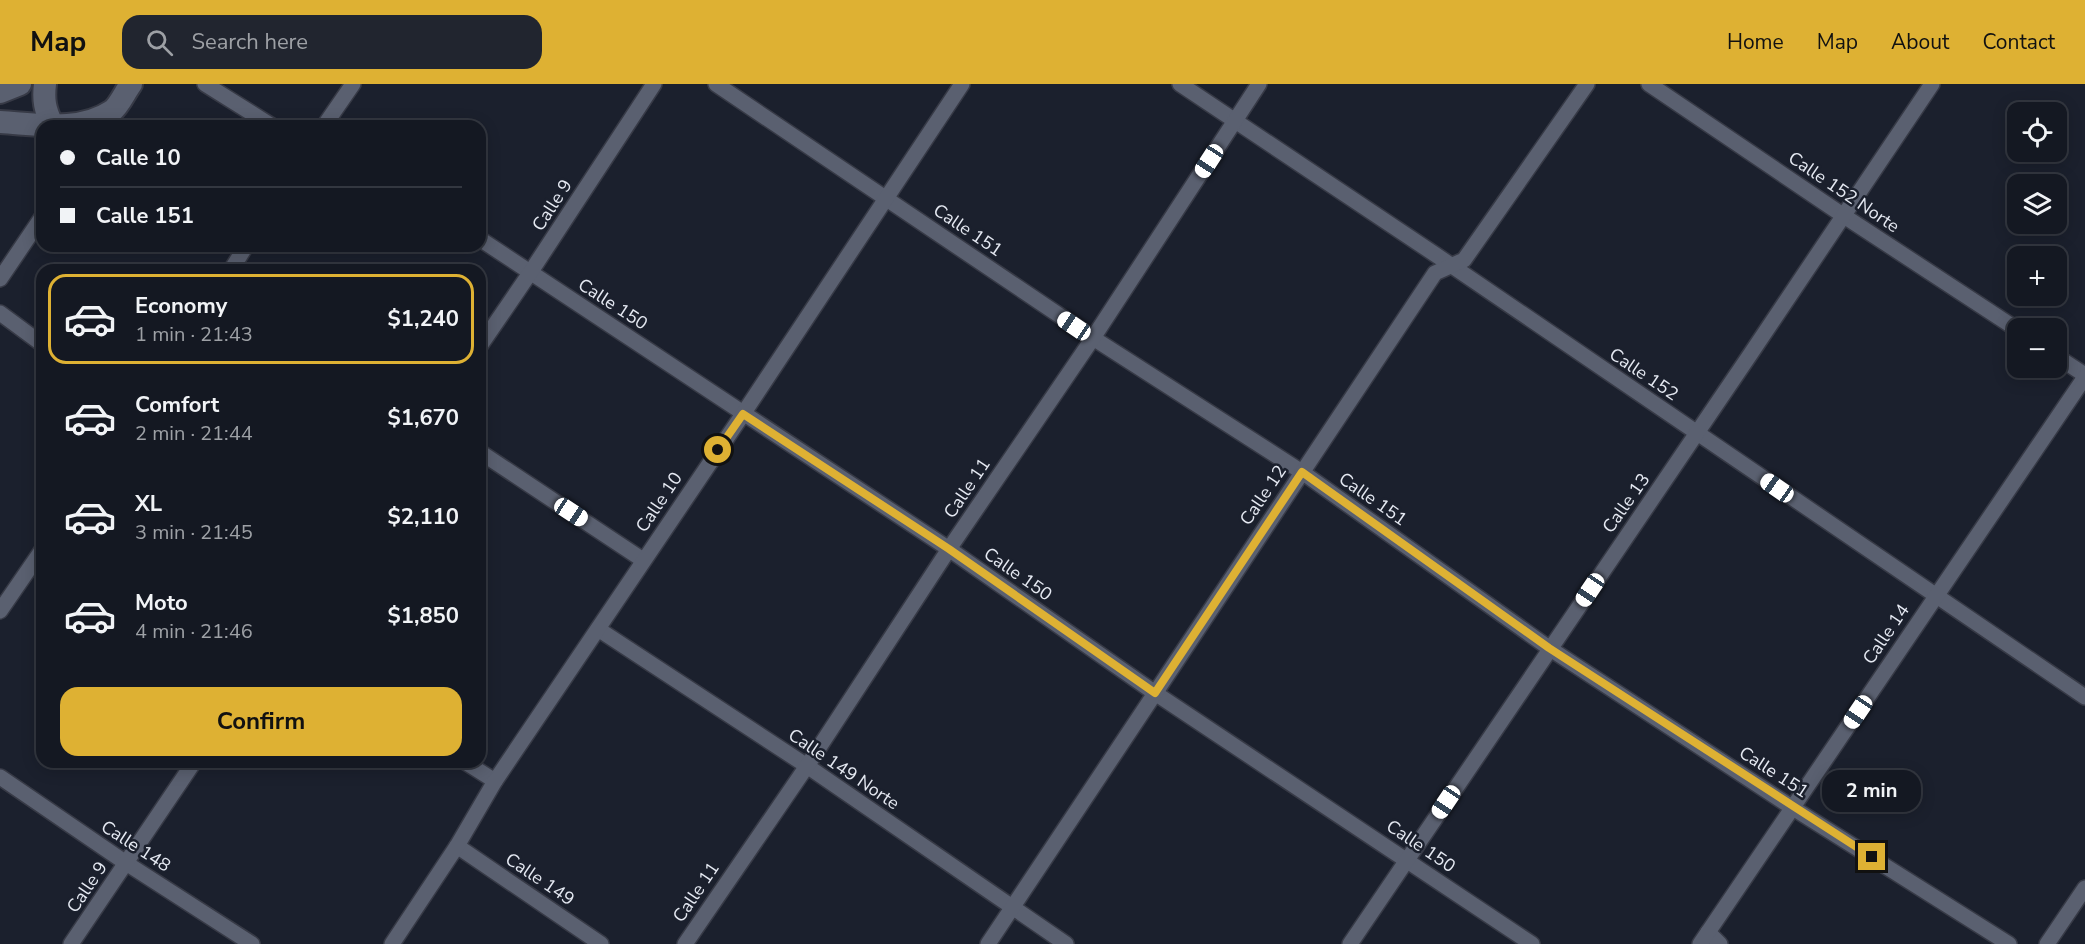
<!DOCTYPE html>
<meta charset="utf-8">
<style>
:root{--surface:#141822;--page:#21252f;--text:#f1f3f6;--muted:#9da0a5;--line:#333740;--accent:#deb133}
body{margin:0;font-family:"Nunito Sans",sans-serif;background:var(--page);color:var(--text);height:100vh;display:flex;flex-direction:column;font-size:22px;white-space:nowrap}
*{box-sizing:border-box;margin:0}
p{font-size:20px;color:var(--muted)}
.icon{flex:none;width:33px;height:33px;fill:none;stroke:currentColor;stroke-width:2;stroke-linecap:round;stroke-linejoin:round}
.map{position:relative;flex:1;overflow:hidden}
.side{position:absolute;left:36px;top:180px;width:450px;height:504px;display:flex;flex-direction:column;background:var(--surface);border-radius:18px;box-shadow:0 3px 15px #0003,0 0 0 2px var(--line)}
.side>*{flex:none}
.hud{position:absolute;left:36px;top:36px;width:450px;height:132px;border-radius:18px;box-shadow:0 3px 15px #0003,0 0 0 2px var(--line);display:grid;align-content:center;height:132px;padding:0 24px;background:var(--surface)}
.controls{position:absolute;left:2007px;top:18px;display:grid;gap:12px}
.controls a{display:grid;place-items:center;width:60px;height:60px;border-radius:12px;background:var(--surface);box-shadow:0 3px 15px #0003,0 0 0 2px var(--line);font-size:30px}
.end{position:absolute;width:27px;height:27px;margin:-14px;border:8px solid #deb133;background:#111;box-shadow:0 0 0 3px #111}
.from{border-radius:50%}
.bubble{position:absolute;height:42px;border-radius:18px;background:var(--surface);box-shadow:0 3px 15px #0003,0 0 0 2px var(--line);font-size:20px;font-weight:700;line-height:42px;text-align:center}
.car{position:absolute;width:18px;height:36px;margin:-18px -9px;border-radius:8px;box-shadow:0 0 4px 2px #0007;background:linear-gradient(#fff 24%,#345 0 40%,#fff 0 76%,#345 0 86%,#fff 0)}
.hud b{display:flex;align-items:center;gap:21px;height:57px;font-size:22px}
.hud b+b{border-top:2px solid var(--line)}
.hud i{width:15px;height:15px;background:var(--text)}
ul{padding:10px 0 0;list-style:none}
li{display:flex;align-items:center;gap:18px;height:90px;margin:0 12px 9px;padding:0 12px;border:3px solid transparent;border-radius:18px}
li div{flex:1}
li b{display:block;font-size:22px}
li em{font-style:normal;font-weight:700}
li.selected{border-color:var(--accent)}
li>.icon{width:54px;height:54px;stroke-width:1.5}
.button{display:flex;gap:12px;margin-top:auto;padding:12px 24px}
.button a{flex:1;height:69px;border-radius:18px;background:var(--accent);color:#111;font-size:24px;font-weight:700;line-height:69px;text-align:center}
header{display:flex;align-items:center;gap:36px;box-sizing:border-box;height:84px;padding:0 30px;background:var(--accent);color:#111}
header strong{font-size:28px}
nav{display:flex;gap:33px;margin-inline-start:auto;font-size:21px}
.search{width:420px;height:54px;background:var(--page);display:flex;align-items:center;gap:15px;box-sizing:border-box;padding:0 21px;border-radius:18px;color:var(--muted);font-size:22px}
.map>svg:first-child{display:block}
.lines{fill:none;stroke-linecap:round;stroke-linejoin:round}
.street-casing{stroke:#373a46;stroke-width:18}
.secondary-casing{stroke:#373a46;stroke-width:26}
.street{stroke:#5a6070;stroke-width:15}
.secondary{stroke:#5a6070;stroke-width:22}
.route{stroke:#deb133;stroke-width:8}
.labels{text-anchor:middle;dominant-baseline:central;stroke-width:5;stroke-linejoin:round;paint-order:stroke}
.street-label{font-size:18px;fill:#e5e9f2;stroke:#1b202d}
</style>
<header>
<strong>Map</strong>
<div class="search"><svg class="icon" aria-label="search" viewBox="0 0 24 24"><circle cx="10" cy="10" r="6"/><path d="M15 15l6 6"/></svg>Search here</div>
<nav><a>Home</a><a>Map</a><a>About</a><a>Contact</a></nav>
</header>
<div class="map">
<svg width="2085" height="860" viewBox="0 0 2085 860">
<rect width="100%" height="100%" fill="#1b202d"/>
<g class="lines">
<defs>
<g id="street">
<path d="M205,0L272,42"/>
<path d="M716,0L1093,254L1302,388L1549,564L1793,724L2009,860"/>
<path d="M1180,0L1436,171L2085,613"/>
<path d="M1649,0L1844,132L2018,246"/>
<path d="M324,42L353,0"/>
<path d="M480,155L949,465L1155,609L1532,860"/>
<path d="M231,186L246,162"/>
<path d="M0,195L42,133"/>
<path d="M0,229L42,260"/>
<path d="M480,262L530,189L654,0"/>
<path d="M2056,272L2085,291"/>
<path d="M480,368L643,476"/>
<path d="M0,527L42,466"/>
<path d="M598,545L807,682L1066,860"/>
<path d="M465,678L495,697"/>
<path d="M0,693L126,779L252,860"/>
<path d="M457,762L601,860"/>
<path d="M1708,848L1720,860"/>
<path d="M71,860L194,678"/>
<path d="M392,860L457,762L495,697L743,330L962,0"/>
<path d="M685,860L807,682L949,465L1093,254L1259,0"/>
<path d="M988,860L1435,189L1464,176L1587,0"/>
<path d="M1350,860C1544,573 1740,288 1932,0"/>
<path d="M1700,860L2085,293"/>
<path d="M2047,860L2085,804"/>
</g>
<g id="secondary">
<path d="M45,0C43,16 45,26 52,40"/>
<path d="M0,8L20,0"/>
<path d="M0,38C36,40 79,49 112,27C119,22 125,8 131,0"/>
</g>
</defs>
<use href="#street" class="street-casing"/>
<use href="#secondary" class="secondary-casing"/>
<use href="#street" class="street"/>
<use href="#secondary" class="secondary"/>
</g>
<g class="lines">
<path class="route" d="M718,366L743,330L949,465L1155,609L1302,388L1549,564L1872,773"/>
</g>
<g class="labels">
<g class="street-label">
<text transform="translate(1844 108) rotate(34)">Calle 152 Norte</text>
<text transform="translate(552 121) rotate(-57)">Calle 9</text>
<text transform="translate(968 146) rotate(34)">Calle 151</text>
<text transform="translate(613 220) rotate(33)">Calle 150</text>
<text transform="translate(1644 290) rotate(34)">Calle 152</text>
<text transform="translate(967 404) rotate(-56)">Calle 11</text>
<text transform="translate(1263 411) rotate(-56)">Calle 12</text>
<text transform="translate(1373 415) rotate(35)">Calle 151</text>
<text transform="translate(659 418) rotate(-56)">Calle 10</text>
<text transform="translate(1626 419) rotate(-55)">Calle 13</text>
<text transform="translate(1018 490) rotate(35)">Calle 150</text>
<text transform="translate(1886 550) rotate(-56)">Calle 14</text>
<text transform="translate(844 685) rotate(34)">Calle 149 Norte</text>
<text transform="translate(1774 688) rotate(33)">Calle 151</text>
<text transform="translate(136 762) rotate(33)">Calle 148</text>
<text transform="translate(1421 762) rotate(34)">Calle 150</text>
<text transform="translate(540 795) rotate(34)">Calle 149</text>
<text transform="translate(87 803) rotate(-56)">Calle 9</text>
<text transform="translate(696 808) rotate(-56)">Calle 11</text>
</g>
</g>
</svg>
<div class="controls">
<a><svg class="icon" aria-label="locate" viewBox="0 0 24 24"><circle cx="12" cy="12" r="6"/><path d="M12 2v4M12 18v4M2 12h4M18 12h4"/></svg></a>
<a><svg class="icon" aria-label="layers" viewBox="0 0 24 24"><path d="M12 4l9 5-9 5-9-5zM3 14l9 5 9-5"/></svg></a>
<a>+</a>
<a>−</a>
</div>
<i class="end from" style="left:718px;top:366px"></i>
<i class="end" style="left:1872px;top:773px"></i>
<div class="bubble" style="left:1822px;top:686px;width:99px">2 min</div>
<i class="car" style="left:1209px;top:77px;rotate:213deg"></i>
<i class="car" style="left:1074px;top:242px;rotate:304deg"></i>
<i class="car" style="left:1777px;top:404px;rotate:305deg"></i>
<i class="car" style="left:571px;top:428px;rotate:123deg"></i>
<i class="car" style="left:1590px;top:506px;rotate:214deg"></i>
<i class="car" style="left:1858px;top:628px;rotate:214deg"></i>
<i class="car" style="left:1446px;top:718px;rotate:214deg"></i>
<div class="hud">
<b><i class="from"></i>Calle 10</b>
<b><i></i>Calle 151</b>
</div>
<section class="side">
<ul>
<li class="selected"><svg class="icon" aria-label="car" viewBox="0 0 24 24"><path d="M5 17H2v-5l4-1 3-4h7l3 4 3 1v5h-3M9 17h6M6 11h13"/><circle cx="7" cy="17" r="2"/><circle cx="17" cy="17" r="2"/></svg><div><b>Economy</b><p>1 min · 21:43</p></div><em>$1,240</em></li>
<li><svg class="icon" aria-label="car" viewBox="0 0 24 24"><path d="M5 17H2v-5l4-1 3-4h7l3 4 3 1v5h-3M9 17h6M6 11h13"/><circle cx="7" cy="17" r="2"/><circle cx="17" cy="17" r="2"/></svg><div><b>Comfort</b><p>2 min · 21:44</p></div><em>$1,670</em></li>
<li><svg class="icon" aria-label="car" viewBox="0 0 24 24"><path d="M5 17H2v-5l4-1 3-4h7l3 4 3 1v5h-3M9 17h6M6 11h13"/><circle cx="7" cy="17" r="2"/><circle cx="17" cy="17" r="2"/></svg><div><b>XL</b><p>3 min · 21:45</p></div><em>$2,110</em></li>
<li><svg class="icon" aria-label="car" viewBox="0 0 24 24"><path d="M5 17H2v-5l4-1 3-4h7l3 4 3 1v5h-3M9 17h6M6 11h13"/><circle cx="7" cy="17" r="2"/><circle cx="17" cy="17" r="2"/></svg><div><b>Moto</b><p>4 min · 21:46</p></div><em>$1,850</em></li>
</ul>
<div class="button"><a>Confirm</a></div>
</section>
</div>
